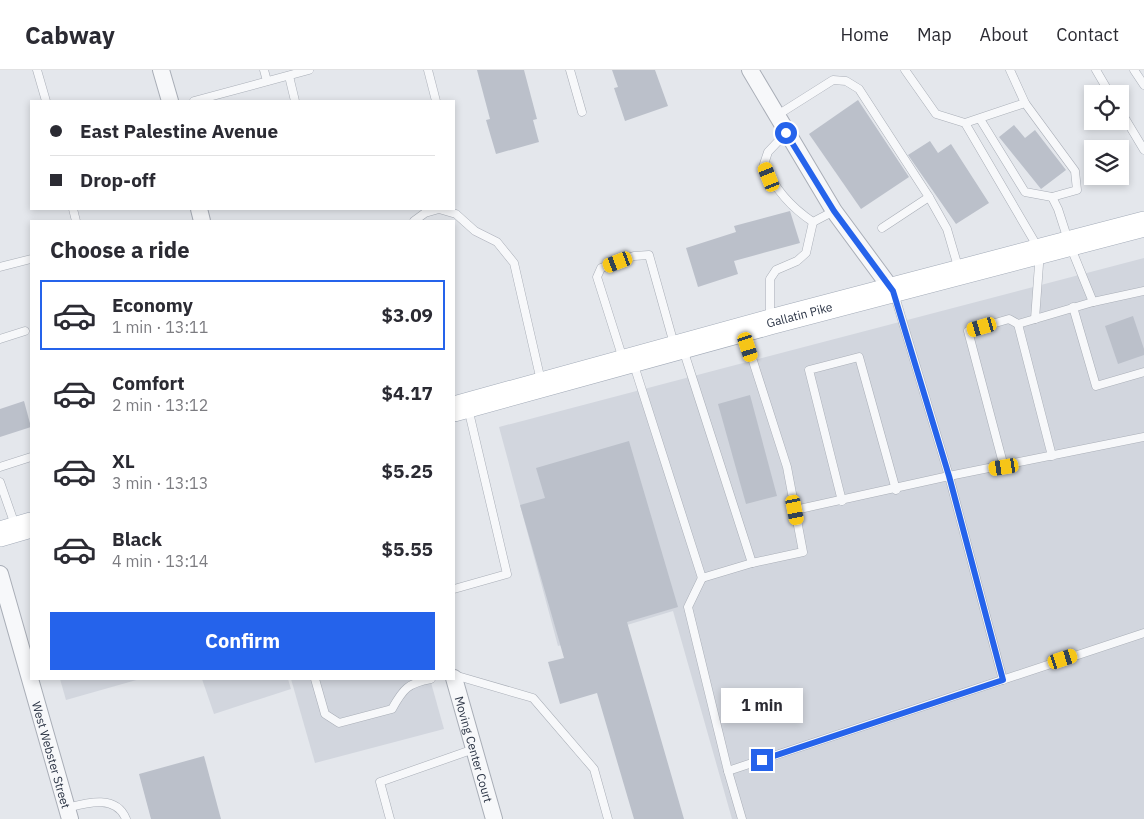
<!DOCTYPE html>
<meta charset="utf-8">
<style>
:root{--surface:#fff;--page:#f7f7f7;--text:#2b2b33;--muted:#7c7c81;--line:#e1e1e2;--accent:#2563eb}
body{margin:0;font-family:"IBM Plex Sans",sans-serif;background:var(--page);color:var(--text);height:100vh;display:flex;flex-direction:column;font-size:19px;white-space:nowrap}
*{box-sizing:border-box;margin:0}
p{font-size:16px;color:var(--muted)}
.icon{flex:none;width:28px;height:28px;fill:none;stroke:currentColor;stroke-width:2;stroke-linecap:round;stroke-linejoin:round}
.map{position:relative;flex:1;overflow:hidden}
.sheet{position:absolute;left:30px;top:150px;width:425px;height:460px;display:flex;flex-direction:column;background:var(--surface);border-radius:0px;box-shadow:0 2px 8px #0003}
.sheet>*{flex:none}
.guide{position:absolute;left:30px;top:30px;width:425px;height:110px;border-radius:0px;box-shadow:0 2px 8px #0003;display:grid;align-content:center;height:110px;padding:0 20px;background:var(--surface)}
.tools{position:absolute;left:1084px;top:15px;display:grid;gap:10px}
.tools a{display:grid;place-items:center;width:45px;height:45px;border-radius:0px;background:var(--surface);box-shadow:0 2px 8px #0003;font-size:25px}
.end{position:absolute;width:22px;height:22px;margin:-11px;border:6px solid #2563eb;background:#fff;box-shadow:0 0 0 2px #fff}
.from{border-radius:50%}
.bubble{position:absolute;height:35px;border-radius:0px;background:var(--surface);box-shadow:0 2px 8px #0003;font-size:16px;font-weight:800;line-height:35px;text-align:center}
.car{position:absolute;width:15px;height:30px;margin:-15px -8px;border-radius:6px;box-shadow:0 0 4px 1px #0007;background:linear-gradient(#f5c518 24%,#345 0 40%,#f5c518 0 76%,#345 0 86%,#f5c518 0)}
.guide b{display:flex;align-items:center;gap:18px;height:48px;font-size:19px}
.guide b+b{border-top:1px solid var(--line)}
.guide i{width:12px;height:12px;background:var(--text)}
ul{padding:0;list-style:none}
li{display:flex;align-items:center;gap:15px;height:70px;margin:0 10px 8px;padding:0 10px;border:2px solid transparent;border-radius:0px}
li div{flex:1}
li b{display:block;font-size:19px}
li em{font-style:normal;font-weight:800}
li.on{border-color:var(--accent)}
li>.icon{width:45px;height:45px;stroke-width:1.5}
h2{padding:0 20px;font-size:22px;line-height:60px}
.action{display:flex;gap:10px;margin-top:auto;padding:10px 20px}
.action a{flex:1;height:58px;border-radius:0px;background:var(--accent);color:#fff;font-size:20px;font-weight:800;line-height:58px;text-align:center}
header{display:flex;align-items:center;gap:30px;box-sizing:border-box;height:70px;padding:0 25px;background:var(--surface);border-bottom:1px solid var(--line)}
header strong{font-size:24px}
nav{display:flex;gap:28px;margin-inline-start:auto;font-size:18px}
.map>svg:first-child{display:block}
.built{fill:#d2d6de}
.building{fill:#bbc0ca}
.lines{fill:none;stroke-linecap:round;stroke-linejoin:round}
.service-casing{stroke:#a9aeb7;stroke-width:9}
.minor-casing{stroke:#a9aeb7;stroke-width:18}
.primary-casing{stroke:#a3abb8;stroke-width:26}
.service{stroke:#f7f8fa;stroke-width:8}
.minor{stroke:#f7f8fa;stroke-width:16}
.primary{stroke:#fff;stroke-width:25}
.route{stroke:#2563eb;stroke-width:6}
.labels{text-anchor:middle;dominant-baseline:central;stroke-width:4.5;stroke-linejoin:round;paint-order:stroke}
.street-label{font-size:12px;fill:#2b3445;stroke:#f4f6f9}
</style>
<header>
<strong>Cabway</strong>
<nav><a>Home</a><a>Map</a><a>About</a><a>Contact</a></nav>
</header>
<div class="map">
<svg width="1144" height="749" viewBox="0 0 1144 749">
<rect width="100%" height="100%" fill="#e4e7ec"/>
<g class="built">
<path d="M1144,188V749H732L673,541L558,576L499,357Z"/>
<path d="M60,609H140L66,630Z"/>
<path d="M202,609H288L291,619L214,644Z"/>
<path d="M291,609H430L444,659L315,693Z"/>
</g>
<g class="building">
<path d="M477,0H524L537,49L533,50L539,72L496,84L486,50L490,49Z"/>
<path d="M612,0H655L668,36L625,51L614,18L618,17Z"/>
<path d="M858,30L909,107L861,139L809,64Z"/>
<path d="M1014,55L1025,68L1035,60L1066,100L1041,119L999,67Z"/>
<path d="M930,71L938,83L951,74L989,133L956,154L908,85Z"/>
<path d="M790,141L800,173L734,191L738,204L698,217L686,178L736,162L734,156Z"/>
<path d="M1133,246L1144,279V285L1118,294L1105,256Z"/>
<path d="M750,325L777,426L746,434L718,334Z"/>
<path d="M24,331L31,357L0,367V339Z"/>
<path d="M629,371L678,537L627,552L684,749H634L597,623L560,634L548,592L564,588L520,435L545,428L536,398Z"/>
<path d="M204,686L221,749H151L139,704Z"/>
</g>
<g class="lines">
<defs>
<g id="service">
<path d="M37,0L46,31"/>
<path d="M264,0L267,11"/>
<path d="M428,0L436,31"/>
<path d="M570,0L582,42"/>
<path d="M905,0L936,44L965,53L1040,181L1035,249"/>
<path d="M1010,0L1025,33"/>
<path d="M1096,0L1110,24"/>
<path d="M1134,0L1144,15"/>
<path d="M289,6L295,31"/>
<path d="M194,31L309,0"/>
<path d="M1120,40L1144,80"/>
<path d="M776,46L833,10L846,11L859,19L929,127"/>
<path d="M980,49L1025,122L1052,127"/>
<path d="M965,53L1025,33L1075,101L1077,120L1052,127L1058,139L1069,173L1093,232L1018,254L1009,249L968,261L1004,397"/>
<path d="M786,63L768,82L764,94C774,118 792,138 813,152L834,141"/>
<path d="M73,139L76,151"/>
<path d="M414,151L425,143L439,139L456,144L475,161L497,172L514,193L541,311"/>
<path d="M882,158L929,127L947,159L959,200"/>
<path d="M0,197L31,189"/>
<path d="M894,223L949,406L1003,610"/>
<path d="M1093,232L1144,221"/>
<path d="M1073,237L1096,316L1144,302"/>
<path d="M770,248V209L776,200L797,191L806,183L813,152"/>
<path d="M1018,254L1052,386"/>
<path d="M0,269L25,261"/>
<path d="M683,279L752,493"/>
<path d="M623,289L597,207L601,198L634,186L649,185L674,274"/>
<path d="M633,292L702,508L752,493L803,482L787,397L744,263"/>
<path d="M0,397L31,387"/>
<path d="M0,412L15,455"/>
<path d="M842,431L809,300L859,287L896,420"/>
<path d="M795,440L949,406L1144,367"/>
<path d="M702,508L688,537L728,701L1144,563"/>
<path d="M454,519L507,504L468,338"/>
<path d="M454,605L533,628L594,699L608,749"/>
<path d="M315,609L325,644L339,653L392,639C403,619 408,613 431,609"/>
<path d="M728,701L742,749"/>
<path d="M67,738C86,733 116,724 126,749"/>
<path d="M390,749L380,712L474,679"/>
</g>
<g id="minor">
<path d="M161,0L170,31"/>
<path d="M750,0L834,141L893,221"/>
<path d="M199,139L202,151"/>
<path id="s1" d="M0,504L70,749"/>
<path id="s2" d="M454,608L494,749"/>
</g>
<g id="primary">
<path id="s3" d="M454,339L770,252L1144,154"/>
<path d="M0,464L31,455"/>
</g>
</defs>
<use href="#service" class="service-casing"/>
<use href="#minor" class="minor-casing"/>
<use href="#primary" class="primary-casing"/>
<use href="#service" class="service"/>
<use href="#minor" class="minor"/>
<use href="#primary" class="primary"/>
</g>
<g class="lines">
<path class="route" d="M762,690L1003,610L949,406L893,221L834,141L786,63"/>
</g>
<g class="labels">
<g class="street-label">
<text stroke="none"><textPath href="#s3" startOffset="358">Gallatin Pike</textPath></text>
<text stroke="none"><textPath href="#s2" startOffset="74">Moving Center Court</textPath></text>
<text stroke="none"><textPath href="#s1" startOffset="188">West Webster Street</textPath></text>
</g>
</g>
</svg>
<div class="tools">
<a><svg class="icon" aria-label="locate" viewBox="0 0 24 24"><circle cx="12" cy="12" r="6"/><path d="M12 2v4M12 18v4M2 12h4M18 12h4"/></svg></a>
<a><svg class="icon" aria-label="layers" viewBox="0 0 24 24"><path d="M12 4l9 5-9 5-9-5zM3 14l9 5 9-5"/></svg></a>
</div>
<i class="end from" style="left:786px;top:63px"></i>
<i class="end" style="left:762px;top:690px"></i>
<div class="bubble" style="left:721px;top:618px;width:82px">1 min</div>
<i class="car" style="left:769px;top:107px;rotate:338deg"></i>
<i class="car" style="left:618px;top:192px;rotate:249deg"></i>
<i class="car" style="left:982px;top:257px;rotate:254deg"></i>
<i class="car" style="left:748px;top:277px;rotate:162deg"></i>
<i class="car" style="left:1004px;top:397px;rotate:261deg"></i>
<i class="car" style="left:795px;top:440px;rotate:169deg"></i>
<i class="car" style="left:1063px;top:589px;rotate:72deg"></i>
<div class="guide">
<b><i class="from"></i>East Palestine Avenue</b>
<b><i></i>Drop-off</b>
</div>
<section class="sheet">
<h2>Choose a ride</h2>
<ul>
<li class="on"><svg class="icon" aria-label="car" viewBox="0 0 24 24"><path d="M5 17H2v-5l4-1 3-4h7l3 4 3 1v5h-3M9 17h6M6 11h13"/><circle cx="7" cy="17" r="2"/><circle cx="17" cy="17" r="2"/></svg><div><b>Economy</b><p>1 min · 13:11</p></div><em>$3.09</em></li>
<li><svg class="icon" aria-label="car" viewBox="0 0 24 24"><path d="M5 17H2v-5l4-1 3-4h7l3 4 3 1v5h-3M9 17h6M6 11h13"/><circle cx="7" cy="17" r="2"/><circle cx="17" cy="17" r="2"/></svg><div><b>Comfort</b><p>2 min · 13:12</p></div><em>$4.17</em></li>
<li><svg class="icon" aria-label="car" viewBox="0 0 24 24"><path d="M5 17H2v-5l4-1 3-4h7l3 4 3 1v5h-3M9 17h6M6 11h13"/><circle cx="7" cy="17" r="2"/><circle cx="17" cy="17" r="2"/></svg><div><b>XL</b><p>3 min · 13:13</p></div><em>$5.25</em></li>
<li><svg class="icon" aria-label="car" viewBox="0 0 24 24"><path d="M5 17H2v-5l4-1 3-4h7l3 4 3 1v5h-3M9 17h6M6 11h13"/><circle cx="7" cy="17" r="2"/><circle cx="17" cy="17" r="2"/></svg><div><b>Black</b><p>4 min · 13:14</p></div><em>$5.55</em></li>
</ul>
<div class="action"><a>Confirm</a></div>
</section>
</div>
